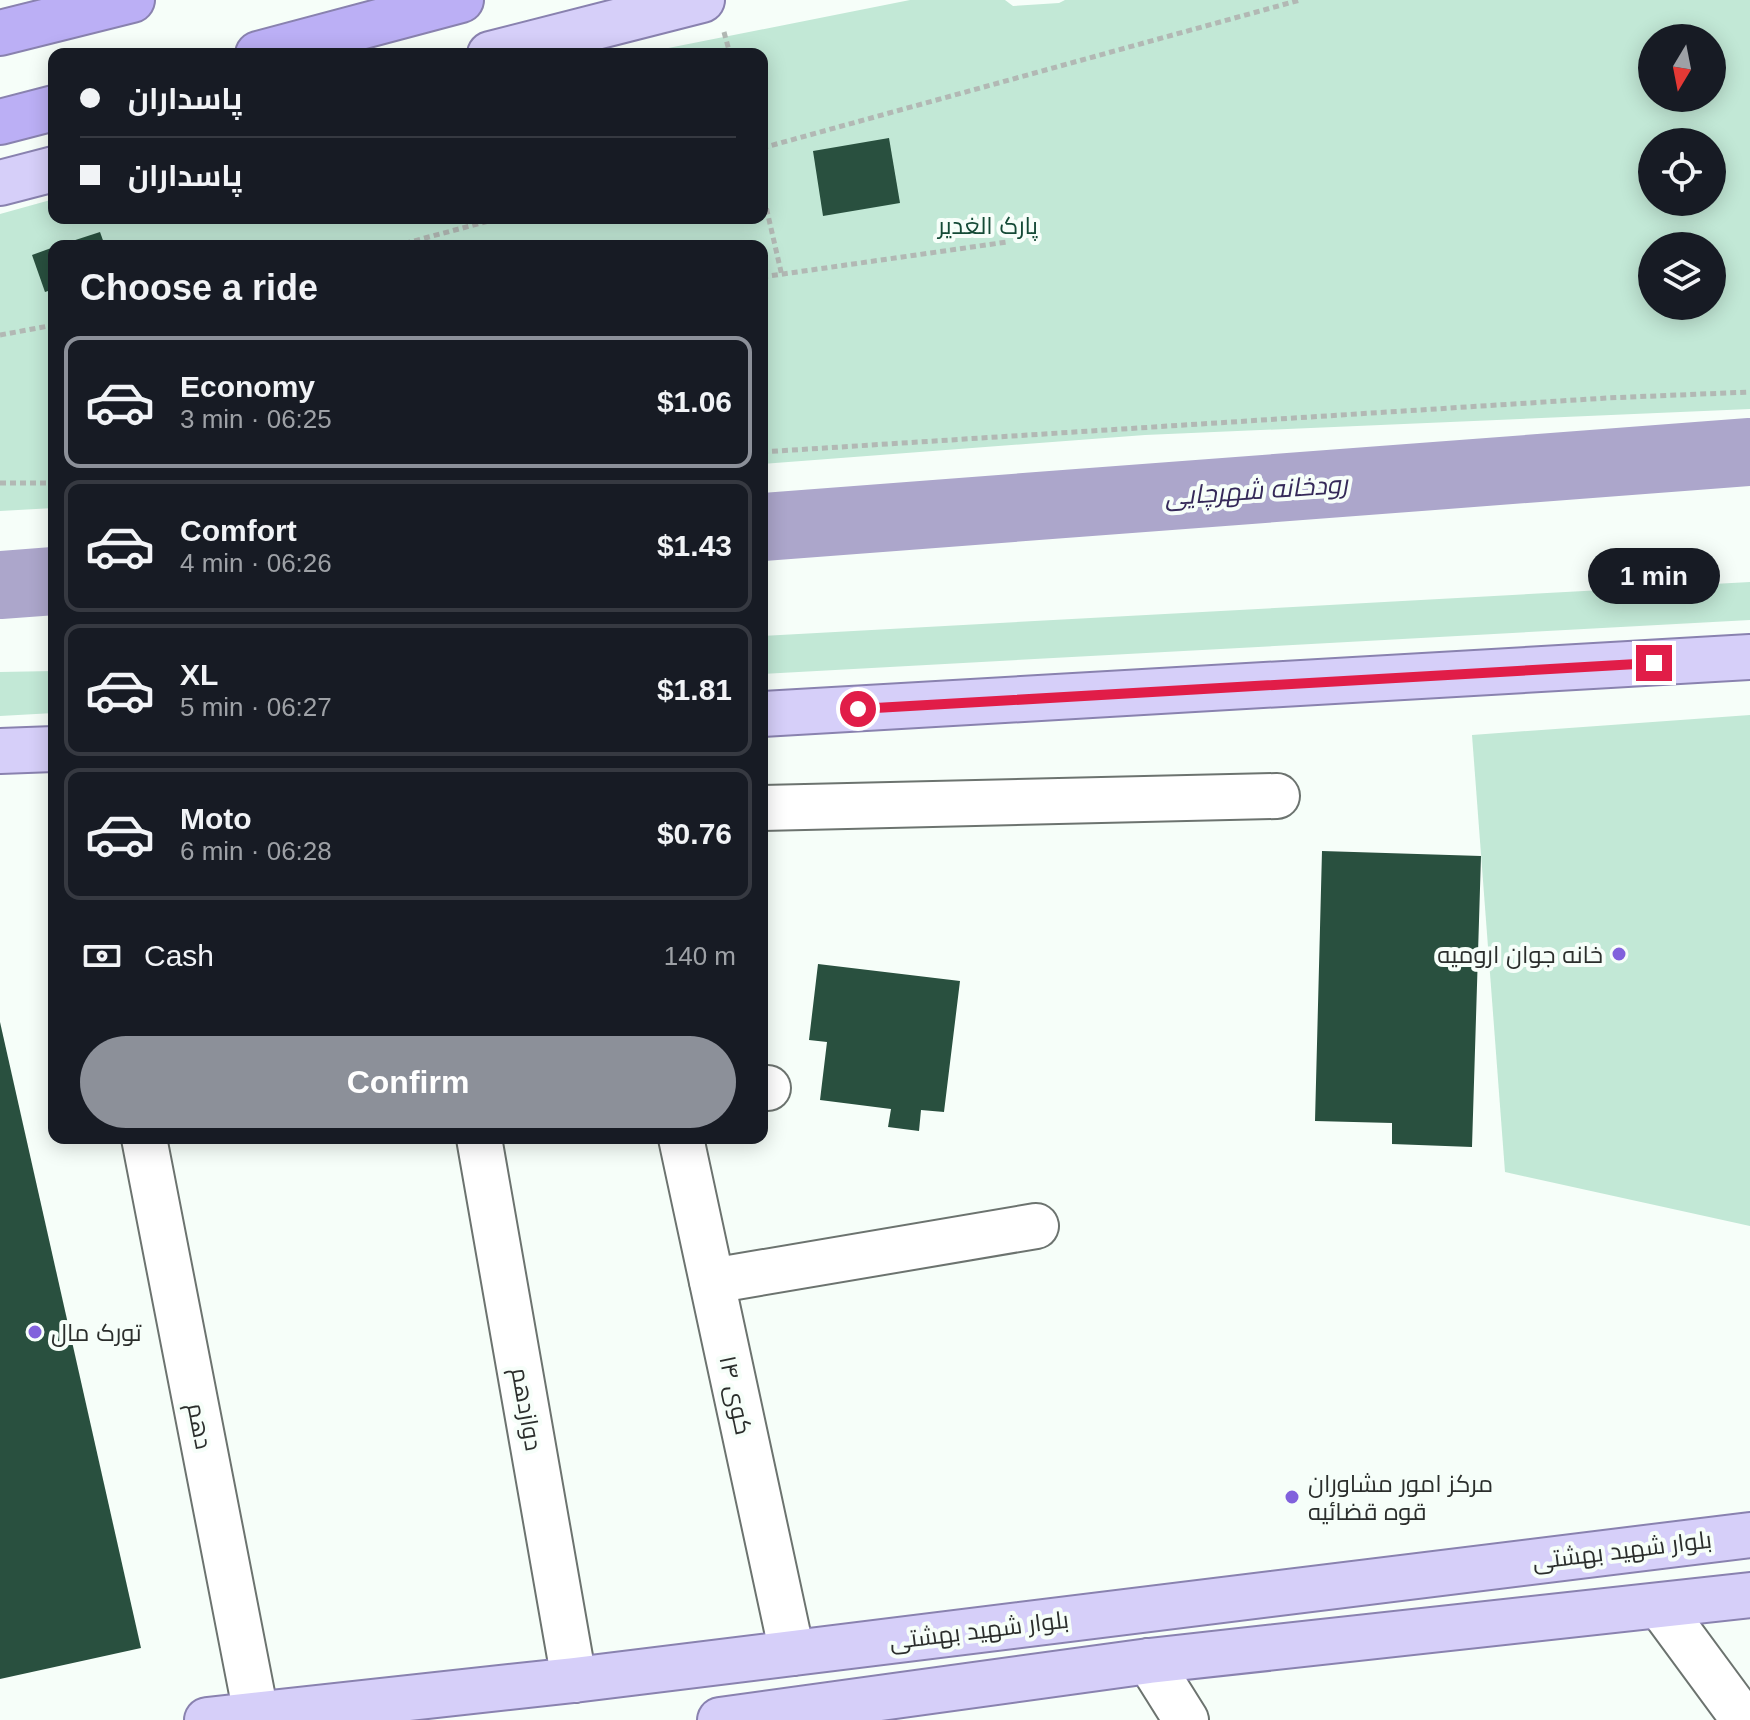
<!DOCTYPE html>
<meta charset="utf-8">
<style>
:root{--surface:#171b24;--page:#242831;--text:#f1f3f6;--muted:#9ea1a6;--line:#363941;--accent:#8c9099}
body{margin:0;font-family:Arial,Cairo,sans-serif;background:var(--page);color:var(--text);height:100vh;display:flex;flex-direction:column;font-size:30px;white-space:nowrap}
*{box-sizing:border-box;margin:0}
p{font-size:26px;color:var(--muted)}
.icon{flex:none;width:44px;height:44px;fill:none;stroke:currentColor;stroke-width:2;stroke-linecap:round;stroke-linejoin:round}
.map{position:relative;flex:1;overflow:hidden}
.sheet{position:absolute;left:48px;top:240px;width:720px;height:904px;display:flex;flex-direction:column;background:var(--surface);border-radius:16px;box-shadow:0 4px 20px #0003}
.sheet>*{flex:none}
.guide{position:absolute;left:48px;top:48px;width:720px;height:176px;border-radius:16px;box-shadow:0 4px 20px #0003;display:grid;align-content:center;height:176px;padding:0 32px;background:var(--surface)}
.needle{width:52px;rotate:190deg}
.tools{position:absolute;left:1638px;top:24px;display:grid;gap:16px}
.tools a{display:grid;place-items:center;width:88px;height:88px;border-radius:50%;background:var(--surface);box-shadow:0 4px 20px #0003;font-size:40px}
.end{position:absolute;width:36px;height:36px;margin:-18px;border:10px solid #e11d48;background:#fff;box-shadow:0 0 0 4px #fff}
.from{border-radius:50%}
.bubble{position:absolute;height:56px;border-radius:28px;background:var(--surface);box-shadow:0 4px 20px #0003;font-size:26px;font-weight:800;line-height:56px;text-align:center}
.guide b{display:flex;align-items:center;gap:28px;height:76px;font-size:30px}
.guide b+b{border-top:2px solid var(--line)}
.guide i{width:20px;height:20px;background:var(--text)}
ul{padding:0;list-style:none}
li{display:flex;align-items:center;gap:24px;height:132px;margin:0 16px 12px;padding:0 16px;border:4px solid var(--line);border-radius:16px}
li div{flex:1}
li b{display:block;font-size:30px}
li em{font-style:normal;font-weight:800}
li.current{border-color:var(--accent)}
li>.icon{width:72px;height:72px;stroke-width:1.5}
h2{padding:0 32px;font-size:36px;line-height:96px}
.pay{display:flex;align-items:center;gap:20px;height:88px;padding:0 32px;font-size:30px}
.pay p{margin-inline-start:auto}
.button{display:flex;gap:16px;margin-top:auto;padding:16px 32px}
.button a{flex:1;height:92px;border-radius:48px;background:var(--accent);color:#fff;font-size:32px;font-weight:800;line-height:92px;text-align:center}
.map>svg:first-child{display:block}
.green{fill:#c2e8d6;fill-rule:evenodd}
.lines{fill:none;stroke-linecap:round;stroke-linejoin:round}
.river{stroke:#aca6cb;stroke-width:68}
.building{fill:#29503f}
.minor-casing{stroke:#6c736f;stroke-width:48}
.major-casing{stroke:#8982af;stroke-width:48}
.highway-casing{stroke:#8982af;stroke-width:48}
.path{stroke:#b2b8b4;stroke-width:5;stroke-dasharray:6 4;stroke-linecap:butt}
.minor{stroke:#fff;stroke-width:44}
.major{stroke:#d6cff9;stroke-width:44}
.highway{stroke:#bbaff5;stroke-width:44}
.route{stroke:#e11d48;stroke-width:10}
.poi-dot{fill:#8161dc;stroke:#f6fef9;stroke-width:3}
.labels{text-anchor:middle;dominant-baseline:central;stroke-width:8;stroke-linejoin:round;paint-order:stroke}
.park-label{font-size:24px;fill:#144a36;stroke:#f6fef9}
.poi-label{font-size:24px;fill:#2b2e2c;stroke:#f6fef9;text-anchor:start}
.street-label{font-size:24px;fill:#2b2e2c;stroke:#f6fef9}
.water-label{font-size:26px;font-style:italic;fill:#352959;stroke:#f6fef9}
</style>
<div class="map">
<svg width="1750" height="1720" viewBox="0 0 1750 1720">
<rect width="100%" height="100%" fill="#f6fef9"/>
<g class="green">
<path d="M910,0H1005L1013,6L1059,3L1065,0H1750V409L1145,435L762,464V246H54V508L0,511V214L54,199V218H762V54H638ZM1652,38H1712V98H1652ZM1652,142H1712V202H1652ZM1652,246H1712V306H1652Z"/>
<path d="M1750,582V620L762,674V636Z"/>
<path d="M54,671V713L0,716V672Z"/>
<path d="M1750,715V1226L1505,1172L1472,735Z"/>
</g>
<g class="lines">
<g class="river">
<path d="M762,527L1750,452"/>
<path d="M0,585L54,581"/>
</g>
</g>
<g class="building">
<path d="M889,138L900,203L823,216L813,151Z"/>
<path d="M100,232L105,246H60V245Z"/>
<path d="M54,247V289L45,292L32,255Z"/>
<path d="M1322,851L1481,856L1472,1147L1392,1144V1123L1315,1121Z"/>
<path d="M818,964L960,981L944,1112L921,1110L919,1131L888,1127L891,1109L820,1100L827,1042L809,1040Z"/>
<path d="M0,1022L141,1648L0,1679Z"/>
</g>
<g class="lines">
<defs>
<g id="minor">
<path d="M762,808L1277,796"/>
<path d="M762,1088H768"/>
<path d="M144,1138L256,1714"/>
<path d="M479,1138L574,1680"/>
<path d="M681,1138L792,1653"/>
<path d="M712,1281L1036,1226"/>
<path d="M1660,1606L1744,1720"/>
<path d="M1149,1661L1186,1720"/>
</g>
<g id="major">
<path d="M490,54L702,0"/>
<path d="M0,183L54,169"/>
<path d="M762,714L1750,657"/>
<path d="M0,751L54,749"/>
<path d="M207,1720L574,1680L1750,1535"/>
<path d="M720,1720L1149,1661L1750,1595"/>
</g>
<g id="highway">
<path d="M0,33L132,0"/>
<path d="M258,54L461,0"/>
<path d="M0,122L54,108"/>
</g>
</defs>
<use href="#minor" class="minor-casing"/>
<use href="#major" class="major-casing"/>
<use href="#highway" class="highway-casing"/>
<g class="path">
<path d="M724,32L730,54"/>
<path d="M762,148L1300,0"/>
<path d="M762,189L782,276"/>
<path d="M395,246L500,218"/>
<path d="M762,277L1007,242"/>
<path d="M0,335L54,325"/>
<path d="M762,452L1607,398L1750,392"/>
<path d="M0,483H54"/>
</g>
<use href="#minor" class="minor"/>
<use href="#major" class="major"/>
<use href="#highway" class="highway"/>
</g>
<g class="lines">
<path class="route" d="M858,709L1654,663"/>
</g>
<g class="poi-dot">
<circle cx="1619" cy="954" r="8"/>
<circle cx="35" cy="1332" r="8"/>
<circle cx="1292" cy="1497" r="8"/>
</g>
<g class="labels">
<g class="park-label">
<text x="988" y="225">پارک الغدیر</text>
</g>
<g class="poi-label">
<text x="1603" y="954" text-anchor="end">خانه جوان ارومیه</text>
<text x="51" y="1332">تورک مال</text>
<text x="1308" y="1483">مرکز امور مشاوران<tspan x="1308" dy="28">قوه قضائیه</tspan></text>
</g>
<g class="street-label">
<text transform="translate(736 1395) rotate(78)">کوی ۱۴</text>
<text transform="translate(527 1409) rotate(80)">دوازدهم</text>
<text transform="translate(200 1426) rotate(79)">دهم</text>
<text transform="translate(1622 1550) rotate(-7)">بلوار شهید بهشتی</text>
<text transform="translate(979 1630) rotate(-7)">بلوار شهید بهشتی</text>
</g>
<g class="water-label">
<text transform="translate(1256 490) rotate(-4)">رودخانه شهرچایی</text>
</g>
</g>
</svg>
<div class="tools">
<a><svg class="needle" viewBox="-14 -14 28 28"><path d="M0-13l5 13h-10z" fill="#e53935"/><path d="M0 13l5-13h-10z" fill="#9ea1a6"/></svg></a>
<a><svg class="icon" aria-label="locate" viewBox="0 0 24 24"><circle cx="12" cy="12" r="6"/><path d="M12 2v4M12 18v4M2 12h4M18 12h4"/></svg></a>
<a><svg class="icon" aria-label="layers" viewBox="0 0 24 24"><path d="M12 4l9 5-9 5-9-5zM3 14l9 5 9-5"/></svg></a>
</div>
<i class="end from" style="left:858px;top:709px"></i>
<i class="end" style="left:1654px;top:663px"></i>
<div class="bubble" style="left:1588px;top:548px;width:132px">1 min</div>
<div class="guide">
<b><i class="from"></i>پاسداران</b>
<b><i></i>پاسداران</b>
</div>
<section class="sheet">
<h2>Choose a ride</h2>
<ul>
<li class="current"><svg class="icon" aria-label="car" viewBox="0 0 24 24"><path d="M5 17H2v-5l4-1 3-4h7l3 4 3 1v5h-3M9 17h6M6 11h13"/><circle cx="7" cy="17" r="2"/><circle cx="17" cy="17" r="2"/></svg><div><b>Economy</b><p>3 min · 06:25</p></div><em>$1.06</em></li>
<li><svg class="icon" aria-label="car" viewBox="0 0 24 24"><path d="M5 17H2v-5l4-1 3-4h7l3 4 3 1v5h-3M9 17h6M6 11h13"/><circle cx="7" cy="17" r="2"/><circle cx="17" cy="17" r="2"/></svg><div><b>Comfort</b><p>4 min · 06:26</p></div><em>$1.43</em></li>
<li><svg class="icon" aria-label="car" viewBox="0 0 24 24"><path d="M5 17H2v-5l4-1 3-4h7l3 4 3 1v5h-3M9 17h6M6 11h13"/><circle cx="7" cy="17" r="2"/><circle cx="17" cy="17" r="2"/></svg><div><b>XL</b><p>5 min · 06:27</p></div><em>$1.81</em></li>
<li><svg class="icon" aria-label="car" viewBox="0 0 24 24"><path d="M5 17H2v-5l4-1 3-4h7l3 4 3 1v5h-3M9 17h6M6 11h13"/><circle cx="7" cy="17" r="2"/><circle cx="17" cy="17" r="2"/></svg><div><b>Moto</b><p>6 min · 06:28</p></div><em>$0.76</em></li>
</ul>
<div class="pay"><svg class="icon" aria-label="cash" viewBox="0 0 24 24"><path d="M3 7h18v10H3z"/><circle cx="12" cy="12" r="2"/></svg>Cash<p>140 m</p></div>
<div class="button"><a>Confirm</a></div>
</section>
</div>
